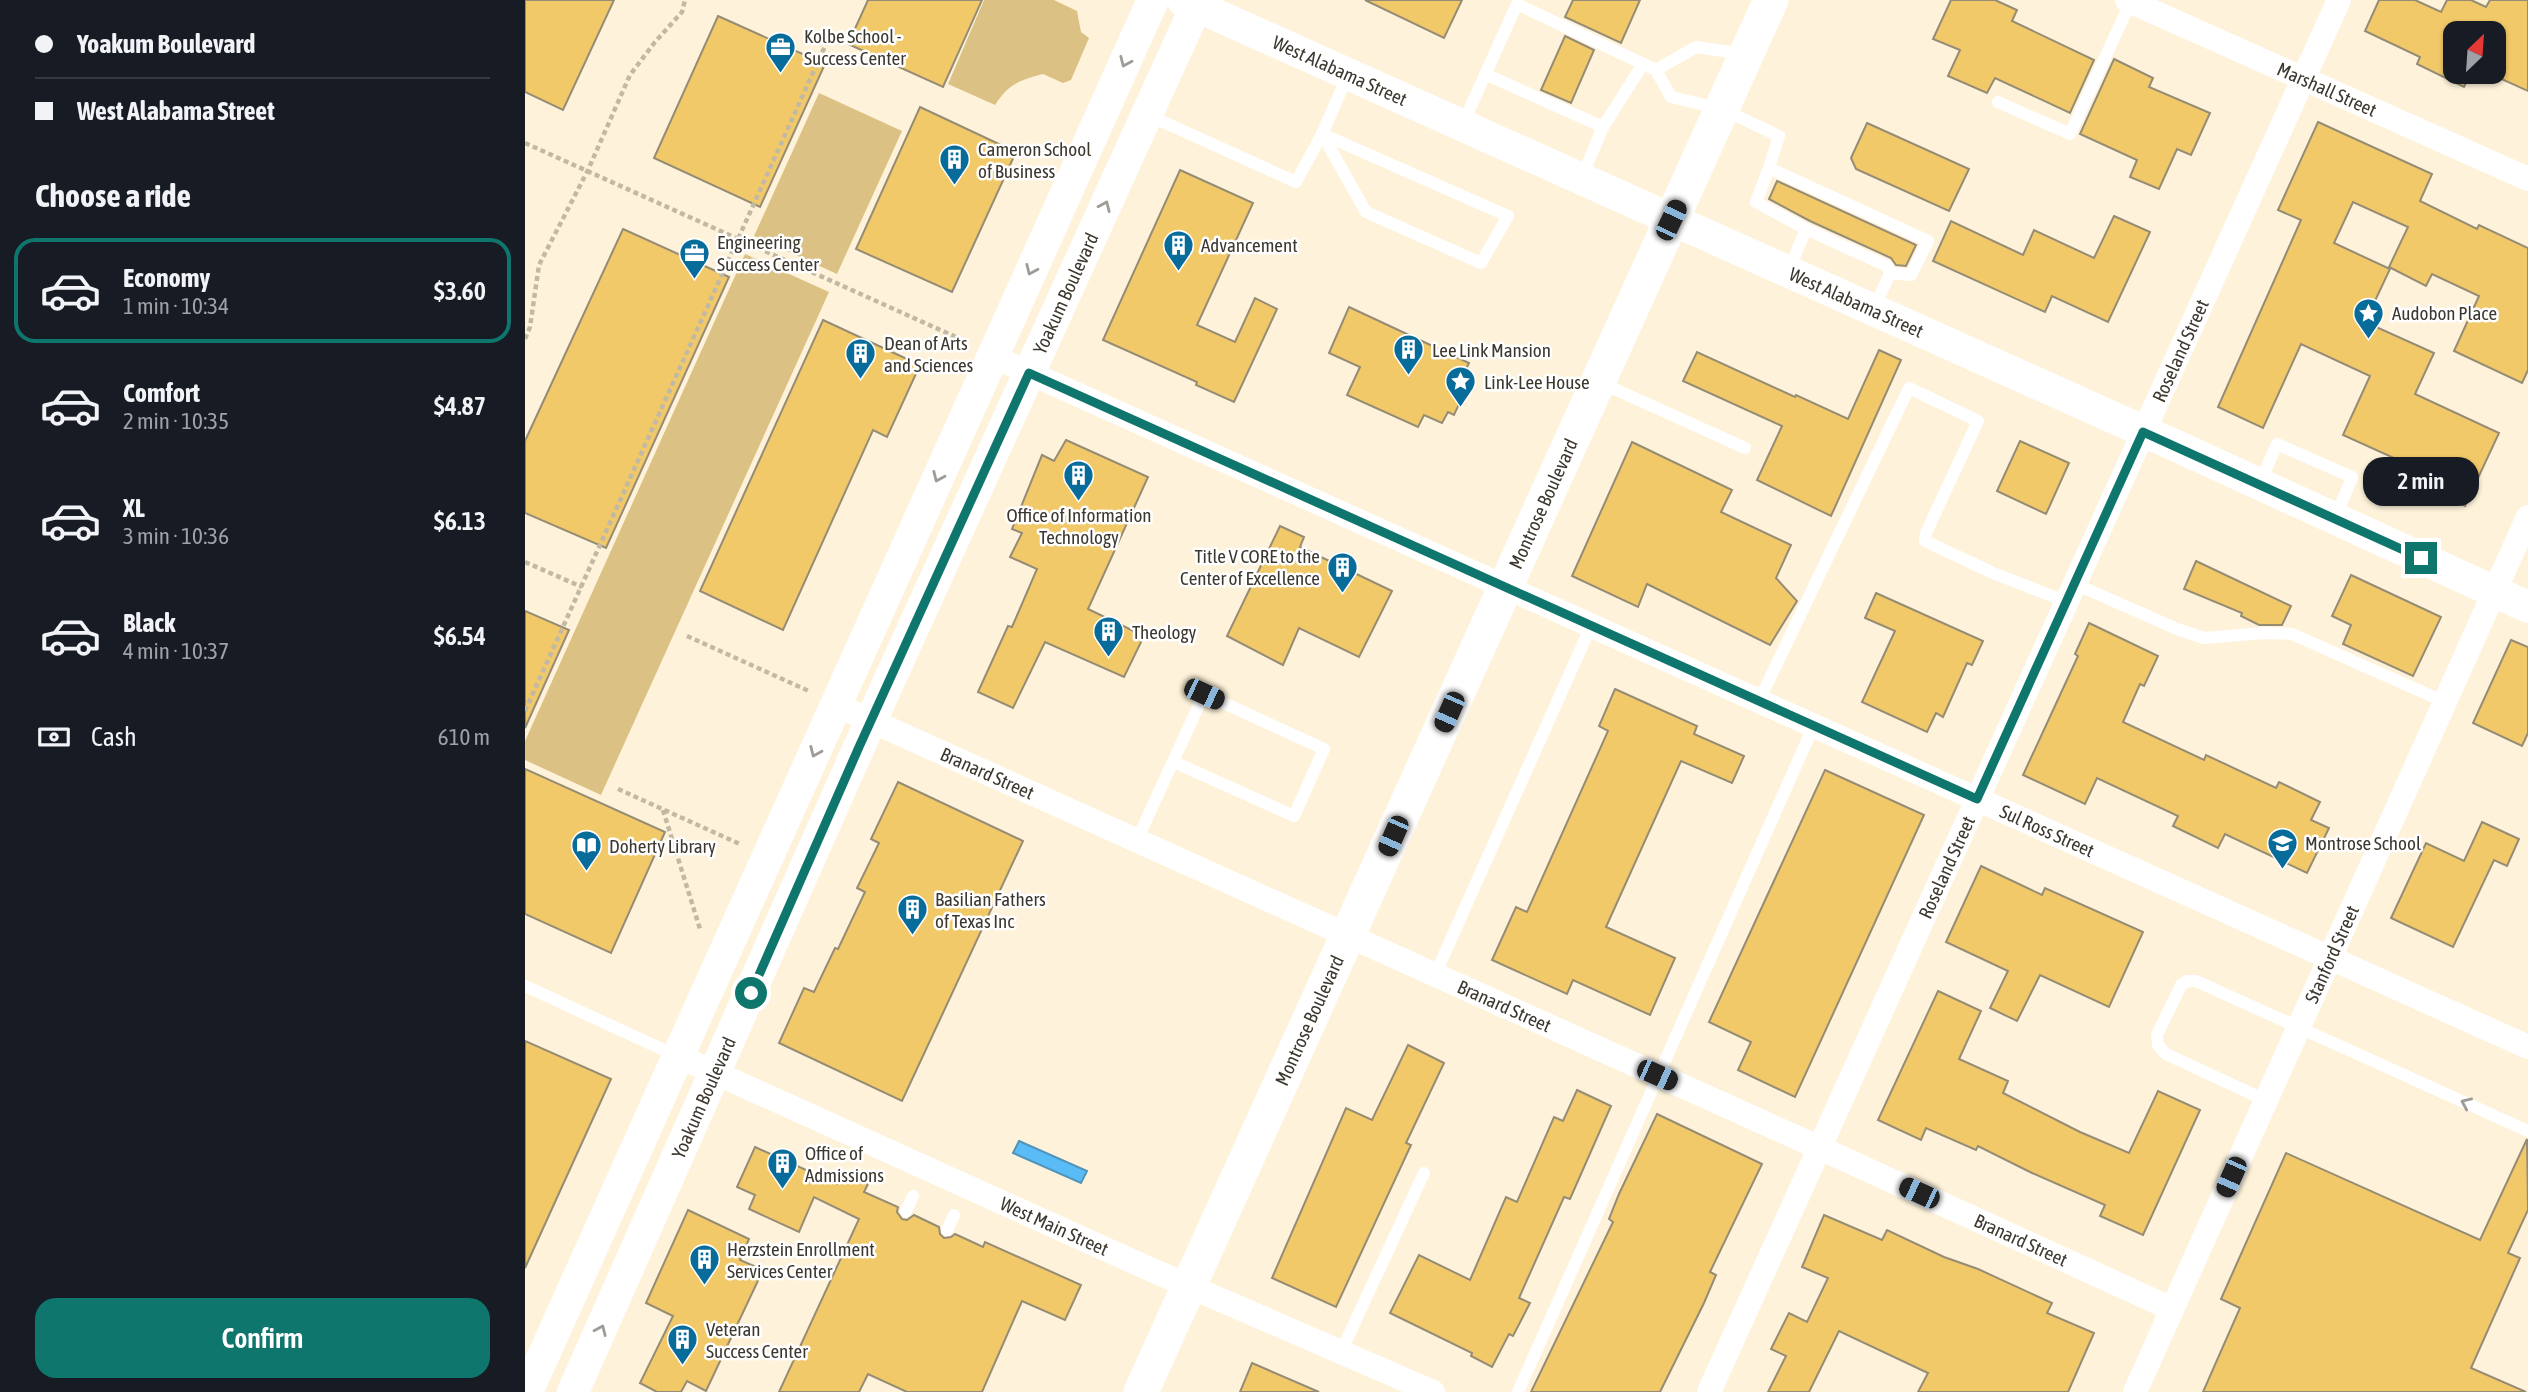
<!DOCTYPE html>
<meta charset="utf-8">
<style>
:root{--surface:#171b24;--page:#20242c;--text:#f1f3f6;--muted:#9ea1a6;--line:#363941;--accent:#0f766e}
body{margin:0;font-family:"Asap Condensed",sans-serif;background:var(--page);color:var(--text);height:100vh;display:flex;flex-direction:column;font-size:26px;white-space:nowrap}
*{box-sizing:border-box;margin:0}
p{font-size:23px;color:var(--muted)}
.icon{flex:none;width:38px;height:38px;fill:none;stroke:currentColor;stroke-width:2;stroke-linecap:round;stroke-linejoin:round}
.map{position:relative;flex:1;overflow:hidden}
.sheet{display:flex;flex-direction:column;background:var(--surface);width:525px}
.sheet>*{flex:none}
.banner{display:grid;align-content:center;height:154px;padding:0 35px;background:var(--surface)}
.needle{width:46px;rotate:25deg}
.buttons{position:absolute;left:1918px;top:21px;display:grid;gap:14px}
.buttons a{display:grid;place-items:center;width:63px;height:63px;border-radius:14px;background:var(--surface);box-shadow:0 2px 5px #0004;font-size:35px}
.end{position:absolute;width:32px;height:32px;margin:-16px;border:9px solid #0f766e;background:#fff;box-shadow:0 0 0 4px #fff}
.from{border-radius:50%}
.bubble{position:absolute;height:49px;border-radius:21px;background:var(--surface);box-shadow:0 2px 5px #0004;font-size:23px;font-weight:600;line-height:49px;text-align:center}
.car{position:absolute;width:21px;height:42px;margin:-21px -10px;border-radius:9px;box-shadow:0 0 5px 2px #0007;background:linear-gradient(#222 24%,#8ab4d8 0 40%,#222 0 76%,#8ab4d8 0 86%,#222 0)}
.banner b{display:flex;align-items:center;gap:24px;height:66px;font-size:26px}
.banner b+b{border-top:2px solid var(--line)}
.banner i{width:18px;height:18px;background:var(--text)}
ul{padding:0;list-style:none}
li{display:flex;align-items:center;gap:21px;height:105px;margin:0 14px 10px;padding:0 21px;border:4px solid transparent;border-radius:21px}
li div{flex:1}
li b{display:block;font-size:26px}
li em{font-style:normal;font-weight:600}
li.active{border-color:var(--accent)}
li>.icon{width:63px;height:63px;stroke-width:1.5}
h2{padding:0 35px;font-size:32px;line-height:84px}
.pay{display:flex;align-items:center;gap:18px;height:77px;padding:0 35px;font-size:26px}
.pay p{margin-inline-start:auto}
.primary-button{display:flex;gap:14px;margin-top:auto;padding:14px 35px}
.primary-button a{flex:1;height:80px;border-radius:21px;background:var(--accent);color:#fff;font-size:28px;font-weight:600;line-height:80px;text-align:center}
main{display:flex;flex:1;min-height:0}
.map>svg:first-child{display:block}
.green{fill:#dbc184}
.water{fill:#59bcf6;stroke:#5194ba;stroke-width:2}
.building{fill:#f2c968;stroke:#968c75;stroke-width:2}
.lines{fill:none;stroke-linecap:round;stroke-linejoin:round}
.path{stroke:#c2b9a5;stroke-width:4.5;stroke-dasharray:5 3.5;stroke-linecap:butt}
.service{stroke:#fff;stroke-width:12}
.minor{stroke:#fff;stroke-width:24}
.tertiary{stroke:#fff;stroke-width:32}
.secondary{stroke:#fff;stroke-width:35}
.oneway{stroke:#9e9c97}
.route{stroke:#0f766e;stroke-width:9}
.labels{text-anchor:middle;dominant-baseline:central;stroke-width:5;stroke-linejoin:round;paint-order:stroke}
.poi-label{font-size:19px;fill:#3d382f;stroke:#fff;text-anchor:start}
.street-label{font-size:19px;fill:#3d382f;stroke:#fff}
</style>
<main>
<section class="sheet">
<div class="banner">
<b><i class="from"></i>Yoakum Boulevard</b>
<b><i></i>West Alabama Street</b>
</div>
<h2>Choose a ride</h2>
<ul>
<li class="active"><svg class="icon" aria-label="car" viewBox="0 0 24 24"><path d="M5 17H2v-5l4-1 3-4h7l3 4 3 1v5h-3M9 17h6M6 11h13"/><circle cx="7" cy="17" r="2"/><circle cx="17" cy="17" r="2"/></svg><div><b>Economy</b><p>1 min · 10:34</p></div><em>$3.60</em></li>
<li><svg class="icon" aria-label="car" viewBox="0 0 24 24"><path d="M5 17H2v-5l4-1 3-4h7l3 4 3 1v5h-3M9 17h6M6 11h13"/><circle cx="7" cy="17" r="2"/><circle cx="17" cy="17" r="2"/></svg><div><b>Comfort</b><p>2 min · 10:35</p></div><em>$4.87</em></li>
<li><svg class="icon" aria-label="car" viewBox="0 0 24 24"><path d="M5 17H2v-5l4-1 3-4h7l3 4 3 1v5h-3M9 17h6M6 11h13"/><circle cx="7" cy="17" r="2"/><circle cx="17" cy="17" r="2"/></svg><div><b>XL</b><p>3 min · 10:36</p></div><em>$6.13</em></li>
<li><svg class="icon" aria-label="car" viewBox="0 0 24 24"><path d="M5 17H2v-5l4-1 3-4h7l3 4 3 1v5h-3M9 17h6M6 11h13"/><circle cx="7" cy="17" r="2"/><circle cx="17" cy="17" r="2"/></svg><div><b>Black</b><p>4 min · 10:37</p></div><em>$6.54</em></li>
</ul>
<div class="pay"><svg class="icon" aria-label="cash" viewBox="0 0 24 24"><path d="M3 7h18v10H3z"/><circle cx="12" cy="12" r="2"/></svg>Cash<p>610 m</p></div>
<div class="primary-button"><a>Confirm</a></div>
</section>
<div class="map">
<svg width="2003" height="1392" viewBox="0 0 2003 1392">
<rect width="100%" height="100%" fill="#fef3da"/>
<g class="green">
<path d="M459,0H529L552,11L556,32L564,38L546,80L538,83L518,74C495,80 483,84 470,105L423,84Z"/>
<path d="M294,93L377,131L312,274L229,236Z"/>
<path d="M220,254L304,292L76,795L0,760V741Z"/>
</g>
<path class="water" d="M494,1141L562,1171L556,1183L488,1153Z"/>
<g class="building">
<path d="M0,0H89L38,110L0,92Z"/>
<path d="M343,0H457L418,87L323,44Z"/>
<path d="M840,0H937L919,38Z"/>
<path d="M1048,0H1115L1096,43L1040,17Z"/>
<path d="M1426,0H1470L1492,10L1487,21L1569,60L1545,113L1470,78L1462,93L1423,76L1435,50L1408,39Z"/>
<path d="M1854,0H1890L1916,12L1922,0H1946L1961,7L1965,0H2003V91L1961,72H1969V33H1930V72H1946L1939,87L1892,64L1895,57L1840,31Z"/>
<path d="M193,16L300,64L235,207L129,158Z"/>
<path d="M1040,36L1069,50L1046,103L1016,90Z"/>
<path d="M1589,59L1628,78L1624,87L1685,113L1666,155L1652,149L1634,189L1605,177L1612,160L1555,134Z"/>
<path d="M395,107L491,152L427,292L331,249Z"/>
<path d="M1793,122L1907,174L1895,201L1952,229L1954,225L2003,248V370L1997,383L1929,351L1954,296L1907,274L1901,286L1864,267L1883,227L1828,202L1809,243L1865,269L1840,322L1909,353L1890,394L1974,433L1940,506L1885,481L1891,468L1818,435L1845,376L1776,344L1738,428L1693,407L1776,220L1753,210Z"/>
<path d="M1342,123L1444,169L1424,211L1331,169L1326,158Z"/>
<path d="M655,170L728,203L672,325L710,342L730,298L752,309L709,402L671,385L672,382L578,340Z"/>
<path d="M1252,181L1391,245L1381,266L1371,265L1366,258L1285,221L1244,199Z"/>
<path d="M1589,216L1625,232L1583,322L1527,296L1520,312L1408,261L1426,221L1498,255L1509,230L1569,258Z"/>
<path d="M98,229L204,277L81,548L0,513V441Z"/>
<path d="M824,307L944,363L933,386L941,389L929,415L923,412L917,423L899,415L893,427L822,395L835,367L804,353Z"/>
<path d="M298,320L395,365L362,437L348,430L258,630L175,591Z"/>
<path d="M1354,350L1376,360L1306,516L1232,480L1257,426L1158,381L1172,352L1270,397L1271,395L1323,419Z"/>
<path d="M541,440L623,477L563,609L619,636L599,677L520,642L488,708L453,692L483,626L487,627L512,569L485,557L497,533L487,529L517,455L529,461Z"/>
<path d="M1495,441L1544,463L1521,514L1472,491Z"/>
<path d="M1107,442L1207,490L1196,512L1266,545L1251,578L1272,601L1245,645L1122,584L1113,607L1047,576Z"/>
<path d="M755,526L779,537L775,547L867,591L834,657L774,628L758,665L702,636Z"/>
<path d="M1671,561L1766,606L1757,625H1734L1716,616L1717,613L1659,589Z"/>
<path d="M1826,575L1916,617L1888,676L1818,644L1826,625L1807,616Z"/>
<path d="M1351,593L1458,641L1447,665L1442,663L1418,717L1411,713L1402,732L1337,702L1370,631L1340,618Z"/>
<path d="M0,611L44,630L0,728Z"/>
<path d="M1564,623L1633,656L1619,686L1615,684L1598,722L1679,760L1681,755L1751,788L1754,782L1795,802L1786,820L1804,828L1782,873L1700,834L1693,848L1648,826L1653,816L1572,778L1560,804L1498,775L1553,656L1550,654Z"/>
<path d="M1986,640L2003,647V733L1997,746L1948,723Z"/>
<path d="M1090,689L1172,726L1169,734L1219,756L1207,783L1156,761L1081,927L1150,958L1125,1015L1048,980L1042,994L967,960L991,907L1002,912L1083,731L1074,726Z"/>
<path d="M0,769L140,832L86,953L0,914Z"/>
<path d="M1300,770L1399,815L1270,1097L1213,1070L1226,1042L1184,1022Z"/>
<path d="M373,782L498,841L377,1101L254,1043L279,988L289,992L310,948L313,949L340,892L332,888L354,843L346,839Z"/>
<path d="M1957,822L1994,839L1982,866L1969,860L1928,947L1866,918L1901,843L1939,861Z"/>
<path d="M1456,866L1517,895L1520,888L1618,932L1584,1007L1515,975L1492,1021L1465,1008L1483,971L1421,942Z"/>
<path d="M1413,991L1456,1011L1434,1059L1483,1081L1478,1093L1555,1132L1604,1153L1633,1091L1675,1110L1618,1235L1575,1216L1580,1205L1507,1173L1453,1146L1451,1150L1401,1128L1396,1140L1353,1120Z"/>
<path d="M0,1041L86,1079L0,1268Z"/>
<path d="M883,1045L919,1063L881,1143L886,1145L811,1307L747,1278L821,1108L847,1120Z"/>
<path d="M1052,1090L1086,1106L1045,1199L1039,1197L994,1298L1005,1303L988,1336L984,1334L967,1367L946,1356L947,1353L865,1313L894,1255L945,1280L981,1197L992,1202L1029,1117L1038,1121Z"/>
<path d="M1132,1114L1237,1164L1185,1272L1191,1275L1179,1303L1135,1392H1006L1088,1222L1084,1219L1094,1194Z"/>
<path d="M2002,1139L2003,1210L1983,1253L1995,1258L1946,1368L2001,1392H1678L1715,1308L1696,1299L1761,1153L1955,1240Z"/>
<path d="M230,1147L312,1184L318,1171L343,1184L339,1192L373,1207L372,1212L377,1219L382,1220L389,1215L414,1227L415,1234L419,1238L426,1237L430,1234L458,1247L460,1242L556,1285L540,1320L497,1301L457,1392H382L343,1374L334,1392H254L334,1219L289,1197L274,1232L224,1209L230,1195L212,1187Z"/>
<path d="M163,1210L224,1239L215,1260L238,1270L181,1391L162,1381L156,1392H132L115,1383L148,1316L121,1303Z"/>
<path d="M1299,1215L1357,1240L1362,1230L1419,1257L1453,1269L1527,1303L1522,1313L1569,1333L1543,1392H1393L1403,1373L1314,1331L1284,1392H1243L1261,1356L1246,1349L1264,1313L1282,1322L1303,1278L1277,1267Z"/>
<path d="M727,1363L794,1392H715Z"/>
</g>
<g class="lines">
<g class="path">
<path d="M0,143L431,337"/>
<path d="M0,339L5,327L14,265L63,170L105,75L130,42L157,12L160,0"/>
<path d="M0,562L57,587"/>
<path d="M162,636L286,692"/>
<path d="M0,711L301,44"/>
<path d="M93,789L217,845"/>
<path d="M138,810L175,929"/>
</g>
<g class="service">
<path d="M1131,70L1171,47L1218,54"/>
<path d="M960,74L1078,127"/>
<path d="M1473,102L1545,134L1606,1"/>
<path d="M623,115L771,182L797,134"/>
<path d="M937,126L992,4L1131,70L1146,97L1197,109L1254,136L1244,168L1403,241L1386,275L1365,273L1349,309"/>
<path d="M797,134L841,212L956,263L983,216L797,134L823,75"/>
<path d="M1244,168L1231,202L1281,229L1263,272"/>
<path d="M1057,177L1078,127L1118,64"/>
<path d="M1281,229L1362,266L1365,273"/>
<path d="M1074,382L1220,448"/>
<path d="M1734,485L1752,444L1827,477L1810,519"/>
<path d="M1550,584L1652,629L1679,638L1739,633L1767,634L1920,702"/>
<path d="M1234,701L1384,388L1453,421L1401,533L1400,541L1468,573L1542,602"/>
<path d="M612,840L679,694L799,749L769,816L649,762"/>
<path d="M910,975L1066,626"/>
<path d="M0,986L152,1056"/>
<path d="M1740,1100L1641,1054L1633,1045L1632,1035L1656,985L1662,981H1671L2003,1131"/>
<path d="M381,1211L388,1196"/>
<path d="M422,1230L429,1215"/>
<path d="M816,1352L899,1173"/>
<path d="M993,1392L1289,725"/>
</g>
<g class="minor">
<path id="s1" d="M1602,0L2003,179"/>
<path id="s2" d="M467,356L2003,1047"/>
<path id="s3" d="M311,705L1295,1148L1647,1309"/>
<path id="s4" d="M153,1056L620,1267L908,1392"/>
<path id="s5" d="M1184,1392L1814,0"/>
<path id="s6" d="M1610,1392L2003,517"/>
</g>
<g class="tertiary">
<path id="s7" d="M658,0L1645,443L2003,607"/>
<path d="M2,1392L628,0"/>
<path id="s8" d="M48,1392L334,747L674,0"/>
</g>
<path class="secondary" id="s9" d="M616,1392L1246,0"/>
</g>
<defs><path id="oneway-chevron" d="M-2-3.5L2.5 0L-2 3.5" fill="none" stroke-width="1.6" stroke-linecap="round" stroke-linejoin="round" transform="scale(1.75)"/></defs>
<g class="oneway">
<use href="#oneway-chevron" transform="translate(600 62) rotate(114)"/>
<use href="#oneway-chevron" transform="translate(580 206) rotate(-66)"/>
<use href="#oneway-chevron" transform="translate(506 270) rotate(114)"/>
<use href="#oneway-chevron" transform="translate(413 477) rotate(114)"/>
<use href="#oneway-chevron" transform="translate(290 752) rotate(114)"/>
<use href="#oneway-chevron" transform="translate(1941 1103) rotate(-156)"/>
<use href="#oneway-chevron" transform="translate(76 1330) rotate(-66)"/>
</g>
<g class="lines">
<path class="route" d="M226,993L334,747L504,373L1452,799L1618,432L1896,558"/>
</g>
<defs>
<symbol id="office-pin" viewBox="-11 -11 22 30"><path d="M0 17L-7.5 6A9.5 9.5 0 1 1 7.5 6Z" fill="#086c9a" stroke="#fff"/><path d="M-6-3h4V-5.5h4V-3h4V5H-6ZM-1-4.5V-3h2v-1.5ZM-6 0V1H6V0Z" fill="#fff"/></symbol>
<symbol id="building-pin" viewBox="-11 -11 22 30"><path d="M0 17L-7.5 6A9.5 9.5 0 1 1 7.5 6Z" fill="#086c9a" stroke="#fff"/><path d="M-4-6H4V6H1V3H-1V6H-4ZM-2.5-4.3h1.7v1.8h-1.7ZM.8-4.3h1.7v1.8H.8ZM-2.5-1h1.7V.8h-1.7ZM.8-1h1.7V.8H.8Z" fill="#fff"/></symbol>
<symbol id="sight-pin" viewBox="-11 -11 22 30"><path d="M0 17L-7.5 6A9.5 9.5 0 1 1 7.5 6Z" fill="#086c9a" stroke="#fff"/><path d="M0-6L1.8-2.2L6-1.7L2.9 1.2L3.7 5.4L0 3.3L-3.7 5.4L-2.9 1.2L-6-1.7L-1.8-2.2Z" fill="#fff"/></symbol>
<symbol id="school-pin" viewBox="-11 -11 22 30"><path d="M0 17L-7.5 6A9.5 9.5 0 1 1 7.5 6Z" fill="#086c9a" stroke="#fff"/><path d="M0-5L7-2L0 1L-7-2ZM-4 1L0 2.5L4 1V4Q0 6-4 4Z" fill="#fff"/></symbol>
<symbol id="library-pin" viewBox="-11 -11 22 30"><path d="M0 17L-7.5 6A9.5 9.5 0 1 1 7.5 6Z" fill="#086c9a" stroke="#fff"/><path d="M-6-4Q-3-5.5-.7-3.5V5Q-3 3-6 4ZM6-4Q3-5.5 .7-3.5V5Q3 3 6 4Z" fill="#fff"/></symbol>
</defs>
<g fill-rule="evenodd">
<use href="#office-pin" x="238" y="30" width="35" height="47"/>
<use href="#building-pin" x="412" y="142" width="35" height="47"/>
<use href="#building-pin" x="636" y="228" width="35" height="47"/>
<use href="#office-pin" x="152" y="236" width="35" height="47"/>
<use href="#sight-pin" x="1826" y="296" width="35" height="47"/>
<use href="#building-pin" x="866" y="332" width="35" height="47"/>
<use href="#building-pin" x="318" y="336" width="35" height="47"/>
<use href="#sight-pin" x="918" y="364" width="35" height="47"/>
<use href="#building-pin" x="536" y="458" width="35" height="47"/>
<use href="#building-pin" x="800" y="550" width="35" height="47"/>
<use href="#building-pin" x="566" y="614" width="35" height="47"/>
<use href="#school-pin" x="1740" y="826" width="35" height="47"/>
<use href="#library-pin" x="44" y="828" width="35" height="47"/>
<use href="#building-pin" x="370" y="892" width="35" height="47"/>
<use href="#building-pin" x="240" y="1146" width="35" height="47"/>
<use href="#building-pin" x="162" y="1242" width="35" height="47"/>
<use href="#building-pin" x="140" y="1322" width="35" height="47"/>
</g>
<g class="labels">
<g class="poi-label">
<text x="279" y="36">Kolbe School -<tspan x="279" dy="22">Success Center</tspan></text>
<text x="453" y="149">Cameron School<tspan x="453" dy="22">of Business</tspan></text>
<text x="192" y="242">Engineering<tspan x="192" dy="22">Success Center</tspan></text>
<text x="676" y="245">Advancement</text>
<text x="1867" y="313">Audobon Place</text>
<text x="359" y="343">Dean of Arts<tspan x="359" dy="22">and Sciences</tspan></text>
<text x="907" y="350">Lee Link Mansion</text>
<text x="959" y="382">Link-Lee House</text>
<text x="554" y="515" text-anchor="middle">Office of Information<tspan x="554" dy="22">Technology</tspan></text>
<text x="795" y="556" text-anchor="end">Title V CORE to the<tspan x="795" dy="22">Center of Excellence</tspan></text>
<text x="607" y="632">Theology</text>
<text x="1780" y="843">Montrose School</text>
<text x="84" y="846">Doherty Library</text>
<text x="410" y="899">Basilian Fathers<tspan x="410" dy="22">of Texas Inc</tspan></text>
<text x="280" y="1153">Office of<tspan x="280" dy="22">Admissions</tspan></text>
<text x="202" y="1249">Herzstein Enrollment<tspan x="202" dy="22">Services Center</tspan></text>
<text x="181" y="1329">Veteran<tspan x="181" dy="22">Success Center</tspan></text>
</g>
<g class="street-label">
<text stroke="none"><textPath href="#s7" startOffset="172">West Alabama Street</textPath></text>
<text stroke="none"><textPath href="#s1" startOffset="219">Marshall Street</textPath></text>
<text stroke="none"><textPath href="#s8" startOffset="1204">Yoakum Boulevard</textPath></text>
<text stroke="none"><textPath href="#s7" startOffset="738">West Alabama Street</textPath></text>
<text stroke="none"><textPath href="#s5" startOffset="1143">Roseland Street</textPath></text>
<text stroke="none"><textPath href="#s9" startOffset="975">Montrose Boulevard</textPath></text>
<text stroke="none"><textPath href="#s3" startOffset="166">Branard Street</textPath></text>
<text stroke="none"><textPath href="#s2" startOffset="1157">Sul Ross Street</textPath></text>
<text stroke="none"><textPath href="#s5" startOffset="576">Roseland Street</textPath></text>
<text stroke="none"><textPath href="#s6" startOffset="480">Stanford Street</textPath></text>
<text stroke="none"><textPath href="#s3" startOffset="733">Branard Street</textPath></text>
<text stroke="none"><textPath href="#s9" startOffset="408">Montrose Boulevard</textPath></text>
<text stroke="none"><textPath href="#s8" startOffset="322">Yoakum Boulevard</textPath></text>
<text stroke="none"><textPath href="#s4" startOffset="413">West Main Street</textPath></text>
<text stroke="none"><textPath href="#s3" startOffset="1300">Branard Street</textPath></text>
</g>
</g>
</svg>
<div class="buttons">
<a><svg class="needle" viewBox="-14 -14 28 28"><path d="M0-13l5 13h-10z" fill="#e53935"/><path d="M0 13l5-13h-10z" fill="#9ea1a6"/></svg></a>
</div>
<i class="end from" style="left:226px;top:993px"></i>
<i class="end" style="left:1896px;top:558px"></i>
<div class="bubble" style="left:1838px;top:457px;width:116px">2 min</div>
<i class="car" style="left:1146px;top:220px;rotate:25deg"></i>
<i class="car" style="left:679px;top:694px;rotate:115deg"></i>
<i class="car" style="left:924px;top:712px;rotate:204deg"></i>
<i class="car" style="left:868px;top:836px;rotate:204deg"></i>
<i class="car" style="left:1132px;top:1075px;rotate:114deg"></i>
<i class="car" style="left:1706px;top:1177px;rotate:204deg"></i>
<i class="car" style="left:1394px;top:1193px;rotate:295deg"></i>
</div>
</main>
